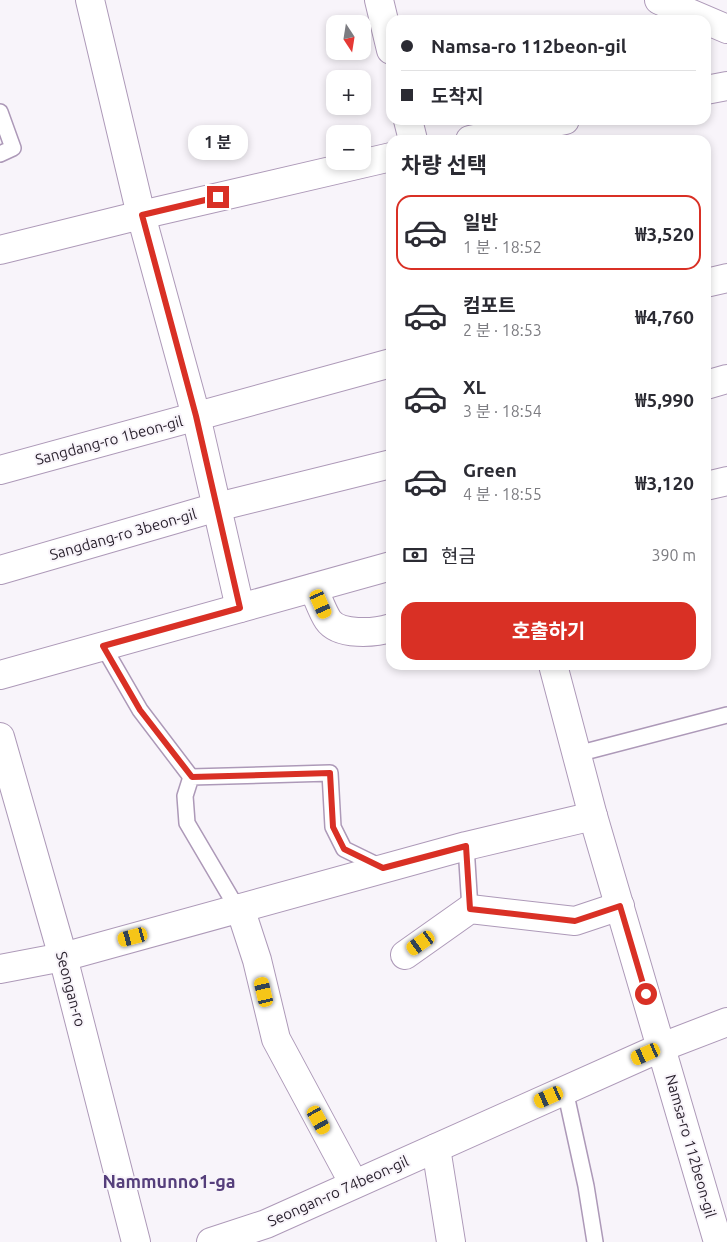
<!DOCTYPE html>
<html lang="ko">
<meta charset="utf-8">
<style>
:root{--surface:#fff;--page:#f7f7f7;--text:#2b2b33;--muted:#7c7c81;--line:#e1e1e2;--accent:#d93025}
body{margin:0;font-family:Ubuntu,"Noto Sans KR",sans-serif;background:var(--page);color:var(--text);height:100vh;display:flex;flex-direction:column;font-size:19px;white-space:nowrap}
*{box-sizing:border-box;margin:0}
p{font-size:16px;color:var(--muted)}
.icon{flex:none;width:28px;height:28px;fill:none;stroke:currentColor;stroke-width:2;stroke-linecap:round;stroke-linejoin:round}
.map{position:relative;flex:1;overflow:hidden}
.panel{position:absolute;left:386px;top:135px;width:325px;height:535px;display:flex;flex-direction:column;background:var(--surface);border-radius:15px;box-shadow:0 2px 8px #0003}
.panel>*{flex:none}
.top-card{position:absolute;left:386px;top:15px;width:325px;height:110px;border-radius:15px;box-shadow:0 2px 8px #0003;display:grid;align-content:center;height:110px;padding:0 15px;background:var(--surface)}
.needle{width:32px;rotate:168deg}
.tools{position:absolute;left:326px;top:15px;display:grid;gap:10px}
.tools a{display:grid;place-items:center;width:45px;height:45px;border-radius:10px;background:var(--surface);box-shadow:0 2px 8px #0003;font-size:25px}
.end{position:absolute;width:22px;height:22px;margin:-11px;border:6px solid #d93025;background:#fff;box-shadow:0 0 0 2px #fff}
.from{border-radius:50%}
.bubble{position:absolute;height:35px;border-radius:15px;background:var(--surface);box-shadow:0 2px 8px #0003;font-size:16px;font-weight:700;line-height:35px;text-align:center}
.car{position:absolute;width:15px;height:30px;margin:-15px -8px;border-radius:6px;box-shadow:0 0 4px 1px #0007;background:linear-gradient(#f5c518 24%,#345 0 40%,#f5c518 0 76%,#345 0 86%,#f5c518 0)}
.top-card b{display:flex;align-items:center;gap:18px;height:48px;font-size:19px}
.top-card b+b{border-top:1px solid var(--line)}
.top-card i{width:12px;height:12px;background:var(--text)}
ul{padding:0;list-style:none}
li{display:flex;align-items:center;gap:15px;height:75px;margin:0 10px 8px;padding:0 5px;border:2px solid transparent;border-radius:15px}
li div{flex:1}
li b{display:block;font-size:19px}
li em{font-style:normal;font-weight:700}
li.active{border-color:var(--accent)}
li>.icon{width:45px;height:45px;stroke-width:1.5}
h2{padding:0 15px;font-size:22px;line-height:60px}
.pay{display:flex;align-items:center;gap:12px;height:55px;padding:0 15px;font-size:19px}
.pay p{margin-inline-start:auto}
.cta{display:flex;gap:10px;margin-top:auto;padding:10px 15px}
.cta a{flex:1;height:58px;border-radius:15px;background:var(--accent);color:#fff;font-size:20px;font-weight:700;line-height:58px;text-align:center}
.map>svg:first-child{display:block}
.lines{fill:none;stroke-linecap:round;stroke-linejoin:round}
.service-casing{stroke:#ad99b8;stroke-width:18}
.minor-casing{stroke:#ad99b8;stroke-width:30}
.tertiary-casing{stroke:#ad99b8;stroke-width:30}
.service{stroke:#fff;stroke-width:15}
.minor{stroke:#fff;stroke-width:28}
.tertiary{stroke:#fff;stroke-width:28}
.route{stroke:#d93025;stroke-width:6}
.labels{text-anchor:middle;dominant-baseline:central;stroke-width:4;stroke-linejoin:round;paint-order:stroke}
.street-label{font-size:15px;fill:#261e2a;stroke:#f8f4fa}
.quarter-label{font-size:18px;font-weight:bold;fill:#553e7b;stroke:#f8f4fa}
</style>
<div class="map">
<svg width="727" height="1242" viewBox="0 0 727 1242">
<rect width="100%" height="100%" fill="#f8f4fa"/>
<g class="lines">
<defs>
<g id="service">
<path d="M0,112L13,148L0,154"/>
<path d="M103,646L140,710L191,777"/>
<path d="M577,754L727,715"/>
<path d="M466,846L470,909"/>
<path d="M237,908L187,823L185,796L191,777L330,773L333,827L344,849L383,868"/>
<path d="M565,1090L586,1186L595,1242"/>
</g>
<g id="minor">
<path d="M90,0L141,215L196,416L240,608"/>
<path d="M379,0L391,50"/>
<path d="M706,90L727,86"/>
<path d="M408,120L413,140"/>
<path d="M470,140L565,120"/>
<path d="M0,250L141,215L391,157"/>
<path d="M706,283L727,278"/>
<path d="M706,385L727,379"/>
<path d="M0,470L391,363"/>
<path d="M706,486L727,481"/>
<path d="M0,570L217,507L391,464"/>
<path d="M313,588C318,598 322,611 328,620C339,636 375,633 391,628"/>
<path d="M553,665L593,816L718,1242"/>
<path d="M0,675L391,566"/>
<path d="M0,737L63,957L136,1242"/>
<path d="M240,908L257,960L276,1039L354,1184"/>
<path d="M405,955L470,909L575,921L620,906"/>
<path d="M0,969L63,957L466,846L593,816"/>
<path d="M436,1148L451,1242"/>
<path d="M211,1242L266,1224L662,1047L727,1022"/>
</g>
<path id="tertiary" d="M659,0L727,29"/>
</defs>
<use href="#service" class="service-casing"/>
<use href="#minor" class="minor-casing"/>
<use href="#tertiary" class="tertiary-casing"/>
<use href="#service" class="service"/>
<use href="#minor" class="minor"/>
<use href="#tertiary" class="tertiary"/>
</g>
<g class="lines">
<path class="route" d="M218,197L142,215L196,416L240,608L103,646L140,710L192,777L330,773L333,827L344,849L383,868L466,846L470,909L575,921L620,906L646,994"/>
</g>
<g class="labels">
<g class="street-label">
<text transform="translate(109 440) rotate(-15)">Sangdang-ro 1beon-gil</text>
<text transform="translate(123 534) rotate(-16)">Sangdang-ro 3beon-gil</text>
<text transform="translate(71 989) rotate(75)">Seongan-ro</text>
<text transform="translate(691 1146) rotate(74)">Namsa-ro 112beon-gil</text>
<text transform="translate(338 1191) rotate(-24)">Seongan-ro 74beon-gil</text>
</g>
<g class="quarter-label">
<text x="169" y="1181">Nammunno1-ga</text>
</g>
</g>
</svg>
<div class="tools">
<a><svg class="needle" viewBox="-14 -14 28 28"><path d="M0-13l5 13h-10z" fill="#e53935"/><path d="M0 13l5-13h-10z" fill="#7c7c81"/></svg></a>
<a>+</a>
<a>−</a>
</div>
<i class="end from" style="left:646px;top:994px"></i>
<i class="end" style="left:218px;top:197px"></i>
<div class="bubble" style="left:188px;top:125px;width:60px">1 분</div>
<i class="car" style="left:321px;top:604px;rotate:156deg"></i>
<i class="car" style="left:133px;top:937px;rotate:255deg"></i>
<i class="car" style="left:421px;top:943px;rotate:235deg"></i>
<i class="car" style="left:264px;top:992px;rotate:347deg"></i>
<i class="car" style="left:646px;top:1054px;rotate:246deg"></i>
<i class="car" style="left:549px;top:1097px;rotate:246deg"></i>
<i class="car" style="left:319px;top:1120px;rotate:151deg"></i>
<div class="top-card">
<b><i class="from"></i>Namsa-ro 112beon-gil</b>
<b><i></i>도착지</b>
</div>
<section class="panel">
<h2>차량 선택</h2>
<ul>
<li class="active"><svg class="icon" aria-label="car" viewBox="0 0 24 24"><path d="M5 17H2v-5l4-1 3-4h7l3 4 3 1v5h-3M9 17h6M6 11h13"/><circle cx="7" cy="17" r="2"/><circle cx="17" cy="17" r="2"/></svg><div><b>일반</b><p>1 분 · 18:52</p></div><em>₩3,520</em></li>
<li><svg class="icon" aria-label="car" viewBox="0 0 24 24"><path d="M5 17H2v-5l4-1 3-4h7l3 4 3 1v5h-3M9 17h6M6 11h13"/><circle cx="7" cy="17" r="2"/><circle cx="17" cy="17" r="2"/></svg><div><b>컴포트</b><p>2 분 · 18:53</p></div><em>₩4,760</em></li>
<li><svg class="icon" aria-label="car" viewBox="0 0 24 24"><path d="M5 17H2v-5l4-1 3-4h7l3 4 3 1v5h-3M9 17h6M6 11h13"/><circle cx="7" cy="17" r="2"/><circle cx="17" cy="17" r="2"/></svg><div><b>XL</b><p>3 분 · 18:54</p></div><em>₩5,990</em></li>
<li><svg class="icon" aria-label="car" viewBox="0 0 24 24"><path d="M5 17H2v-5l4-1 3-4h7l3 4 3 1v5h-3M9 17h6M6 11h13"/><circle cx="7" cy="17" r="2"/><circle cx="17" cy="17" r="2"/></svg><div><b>Green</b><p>4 분 · 18:55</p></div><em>₩3,120</em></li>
</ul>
<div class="pay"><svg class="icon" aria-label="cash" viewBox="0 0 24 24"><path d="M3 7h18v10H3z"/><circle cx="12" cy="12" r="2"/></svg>현금<p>390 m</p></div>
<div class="cta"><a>호출하기</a></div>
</section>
</div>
